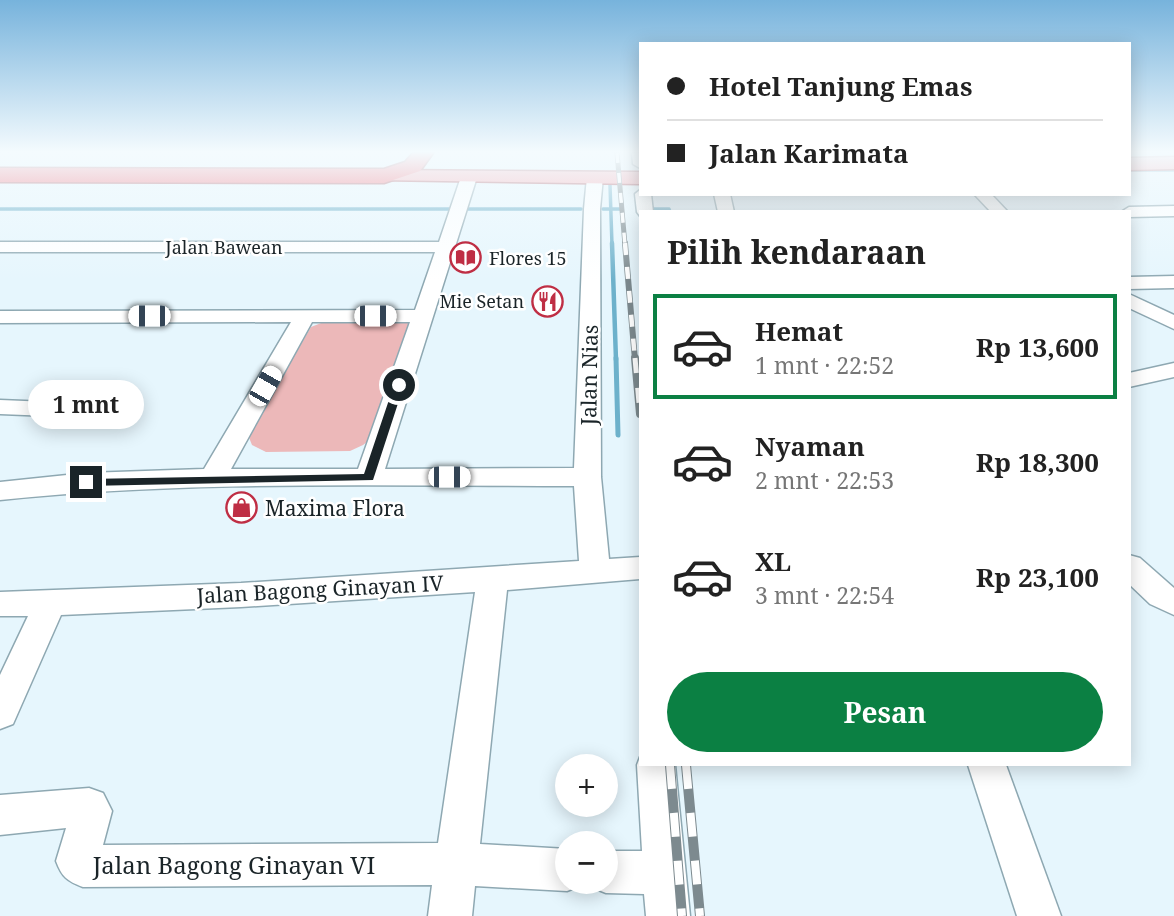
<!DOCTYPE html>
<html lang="id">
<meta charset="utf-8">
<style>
:root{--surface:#fff;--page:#f6f6f6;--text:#222;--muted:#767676;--line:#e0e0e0;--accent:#0b8043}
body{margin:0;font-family:"Noto Serif",serif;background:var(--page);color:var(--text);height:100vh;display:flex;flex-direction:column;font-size:26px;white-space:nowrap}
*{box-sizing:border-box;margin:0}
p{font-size:23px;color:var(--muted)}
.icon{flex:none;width:38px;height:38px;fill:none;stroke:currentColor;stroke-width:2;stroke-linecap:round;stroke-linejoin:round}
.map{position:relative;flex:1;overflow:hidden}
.details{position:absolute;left:639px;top:210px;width:492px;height:556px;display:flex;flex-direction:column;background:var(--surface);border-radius:0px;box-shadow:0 4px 18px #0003}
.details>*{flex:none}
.guide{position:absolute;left:639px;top:42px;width:492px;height:154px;border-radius:0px;box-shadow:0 4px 18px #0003;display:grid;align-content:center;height:154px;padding:0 28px;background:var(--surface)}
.fabs{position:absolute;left:555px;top:754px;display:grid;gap:14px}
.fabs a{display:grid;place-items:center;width:63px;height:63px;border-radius:50%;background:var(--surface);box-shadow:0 4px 18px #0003;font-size:35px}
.end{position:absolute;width:32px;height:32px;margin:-16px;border:9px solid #1a2428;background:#fff;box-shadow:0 0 0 4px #fff}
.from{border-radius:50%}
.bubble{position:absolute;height:49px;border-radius:24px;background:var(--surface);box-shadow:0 4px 18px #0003;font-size:23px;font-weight:700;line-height:49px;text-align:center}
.car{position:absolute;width:21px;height:42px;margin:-21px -10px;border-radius:9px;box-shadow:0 0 5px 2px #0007;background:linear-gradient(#fff 24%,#345 0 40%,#fff 0 76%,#345 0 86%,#fff 0)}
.guide b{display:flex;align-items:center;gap:24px;height:66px;font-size:26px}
.guide b+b{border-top:2px solid var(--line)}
.guide i{width:18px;height:18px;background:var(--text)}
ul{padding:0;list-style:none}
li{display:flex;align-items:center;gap:21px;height:105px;margin:0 14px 10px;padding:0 14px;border:4px solid transparent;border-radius:0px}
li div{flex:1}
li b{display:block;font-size:26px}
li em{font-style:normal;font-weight:700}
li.active{border-color:var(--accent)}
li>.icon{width:63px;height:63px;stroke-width:1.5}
h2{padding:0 28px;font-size:32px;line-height:84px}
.button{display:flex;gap:14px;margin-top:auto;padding:14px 28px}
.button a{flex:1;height:80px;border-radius:42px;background:var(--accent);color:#fff;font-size:28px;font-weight:700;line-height:80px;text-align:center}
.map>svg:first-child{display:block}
.green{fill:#ecb8b9}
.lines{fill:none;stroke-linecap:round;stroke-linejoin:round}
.stream-far2{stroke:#6db1cb;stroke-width:3.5}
.stream-far1{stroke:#6db1cb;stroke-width:4.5}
.stream{stroke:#6db1cb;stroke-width:5}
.minor-casing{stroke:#8ea8b2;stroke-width:3}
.major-casing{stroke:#a64c56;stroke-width:3}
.highway-casing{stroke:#a64c56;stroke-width:3}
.minor{fill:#fff;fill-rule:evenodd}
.major{fill:#f7a0a8;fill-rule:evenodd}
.highway{fill:#f2616e;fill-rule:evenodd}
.rail-far3-casing{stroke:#7d8a8f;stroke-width:5}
.rail-far2-casing{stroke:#7d8a8f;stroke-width:6}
.rail-far1-casing{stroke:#7d8a8f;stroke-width:8}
.rail-casing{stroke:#7d8a8f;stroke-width:10}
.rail-far3{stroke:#fff;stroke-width:3.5;stroke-dasharray:10;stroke-linecap:butt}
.rail-far2{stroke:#fff;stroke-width:4.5;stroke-dasharray:12;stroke-linecap:butt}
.rail-far1{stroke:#fff;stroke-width:5;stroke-dasharray:15;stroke-linecap:butt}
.rail{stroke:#fff;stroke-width:8;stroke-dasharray:24;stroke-linecap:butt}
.route{fill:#1a2428}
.labels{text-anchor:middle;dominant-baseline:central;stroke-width:5;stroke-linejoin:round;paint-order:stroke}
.far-street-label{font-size:18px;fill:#1a2428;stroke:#fff}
.far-poi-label{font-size:18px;fill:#1a2428;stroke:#fff;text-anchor:start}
.street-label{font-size:21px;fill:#1a2428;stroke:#fff}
.poi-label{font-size:21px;fill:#1a2428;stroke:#fff;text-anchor:start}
.near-street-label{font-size:24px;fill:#1a2428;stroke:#fff}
</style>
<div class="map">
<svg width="1174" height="916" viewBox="0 0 1174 916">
<rect width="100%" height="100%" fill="#e6f6fd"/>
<path class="green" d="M334,318H395L408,323L411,327L375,436L363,445L350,451L266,452L252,445L248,435L311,327Z"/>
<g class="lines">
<g class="stream-far2">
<path d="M1129,170H1174"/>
<path d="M610,185L612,245"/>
<path d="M0,209H581"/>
<path d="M603,209H620"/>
<path d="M654,209H669L670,212"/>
</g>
<path class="stream-far1" d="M612,243L616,360"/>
<path class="stream" d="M616,358L618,435"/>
<defs>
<g id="minor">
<path d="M632,153H640V168L633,164Z"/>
<path d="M469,172L477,177L385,469L574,468L584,209L587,177L595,172L603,177L600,209L601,477L609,559L640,557V579L507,590L480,844L567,849V882H583L582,885L567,891L475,886L472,916H428L432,885L83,887C67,881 62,877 56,861L66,828L0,835V795L89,788L103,793L112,811L103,845L438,843L475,592L241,607L61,615L13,724L0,729V675L28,616H0V592L241,583L579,561L574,486C383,486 190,480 0,500V482L86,473L204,469L291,322L0,323V311L415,310L435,252H0V242H439L461,177ZM312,322H410L358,469H231Z"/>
<path d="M640,190V194H651L653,212H640V216L637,212L635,194Z"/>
<path d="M714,194H730L734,212H718Z"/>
<path d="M974,194H991L1008,212H991Z"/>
<path d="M1174,206V216L1129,217V212H1121L1129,207Z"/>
<path d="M1174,276V288L1129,289V277Z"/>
<path d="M1129,294L1174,315V329L1129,308Z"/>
<path d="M1174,363V377L1129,387V373Z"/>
<path d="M0,400L74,403L83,405L86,410L83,415L74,417L0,414Z"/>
<path d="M1129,555L1140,558L1174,588V615L1150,604L1129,584Z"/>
<path d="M640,757V765H675L690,916H646L644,894L606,893L591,887L589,882H606V851H642L637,765Z"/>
<path d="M968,765H1006L1061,916H1017Z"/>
</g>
<g id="major">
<path d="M1174,157V169L1129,170V158Z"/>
<path d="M384,170L640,172V184L377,180L374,176L377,172Z"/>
</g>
<path id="highway" d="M413,153H433L420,171L384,183L0,182V168L384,169L405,162Z"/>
</defs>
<use href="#minor" class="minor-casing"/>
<use href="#major" class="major-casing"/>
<use href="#highway" class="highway-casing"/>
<use href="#minor" class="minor"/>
<use href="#major" class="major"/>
<use href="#highway" class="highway"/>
<defs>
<path id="rail-far3" d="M617,153L625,245"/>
<path id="rail-far2" d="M625,243L635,360"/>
<path id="rail-far1" d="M635,358L640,414"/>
<g id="rail">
<path d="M670,765L682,916"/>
<path d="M686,765L700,916"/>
</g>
</defs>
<use href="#rail-far3" class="rail-far3-casing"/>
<use href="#rail-far2" class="rail-far2-casing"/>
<use href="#rail-far1" class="rail-far1-casing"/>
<use href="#rail" class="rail-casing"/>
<use href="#rail-far3" class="rail-far3"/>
<use href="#rail-far2" class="rail-far2"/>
<use href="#rail-far1" class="rail-far1"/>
<use href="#rail" class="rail"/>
</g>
<linearGradient id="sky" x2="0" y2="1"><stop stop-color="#77b3dc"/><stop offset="0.54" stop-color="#f4fbfe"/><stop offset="1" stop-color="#f4fbfe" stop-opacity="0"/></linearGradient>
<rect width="1174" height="281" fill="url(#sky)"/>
<path class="route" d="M399,382L404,385L373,480L86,486L80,482L86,479L364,474L394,385Z"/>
<defs>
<symbol id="library-ring" viewBox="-11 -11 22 22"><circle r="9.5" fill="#fff" stroke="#bf2e44" stroke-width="1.5"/><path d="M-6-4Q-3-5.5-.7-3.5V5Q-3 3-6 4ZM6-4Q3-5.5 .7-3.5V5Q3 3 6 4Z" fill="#bf2e44"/></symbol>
<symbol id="restaurant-ring" viewBox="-11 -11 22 22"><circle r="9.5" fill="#fff" stroke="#bf2e44" stroke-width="1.5"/><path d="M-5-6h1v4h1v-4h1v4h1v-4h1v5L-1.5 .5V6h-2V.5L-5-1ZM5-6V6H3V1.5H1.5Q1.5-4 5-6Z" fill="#bf2e44"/></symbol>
<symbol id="shop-ring" viewBox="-11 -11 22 22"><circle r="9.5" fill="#fff" stroke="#bf2e44" stroke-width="1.5"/><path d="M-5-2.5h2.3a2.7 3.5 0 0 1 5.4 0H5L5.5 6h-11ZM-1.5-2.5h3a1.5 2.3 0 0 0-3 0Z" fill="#bf2e44"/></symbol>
</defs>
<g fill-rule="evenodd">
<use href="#library-ring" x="448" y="240" width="35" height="35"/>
<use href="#restaurant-ring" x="530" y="284" width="35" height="35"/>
<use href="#shop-ring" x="224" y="490" width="35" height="35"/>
</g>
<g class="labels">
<g class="far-street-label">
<text x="224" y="247">Jalan Bawean</text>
</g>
<g class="far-poi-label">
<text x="489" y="258">Flores 15</text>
<text x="524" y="301" text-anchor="end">Mie Setan</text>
</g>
<g class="street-label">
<text transform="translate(589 375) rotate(-89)">Jalan Nias</text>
<text transform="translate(320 589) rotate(-3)">Jalan Bagong Ginayan IV</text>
</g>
<g class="poi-label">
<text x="265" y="508">Maxima Flora</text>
</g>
<g class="near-street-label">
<text x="234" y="864">Jalan Bagong Ginayan VI</text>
</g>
</g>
</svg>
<div class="fabs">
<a>+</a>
<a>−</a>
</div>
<i class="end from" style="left:399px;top:385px"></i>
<i class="end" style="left:86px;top:482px"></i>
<div class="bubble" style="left:28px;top:380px;width:116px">1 mnt</div>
<i class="car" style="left:149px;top:316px;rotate:270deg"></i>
<i class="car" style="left:375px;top:316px;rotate:90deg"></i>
<i class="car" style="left:265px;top:386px;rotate:30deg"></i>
<i class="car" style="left:449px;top:477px;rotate:90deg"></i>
<div class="guide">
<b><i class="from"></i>Hotel Tanjung Emas</b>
<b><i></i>Jalan Karimata</b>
</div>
<section class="details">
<h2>Pilih kendaraan</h2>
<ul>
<li class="active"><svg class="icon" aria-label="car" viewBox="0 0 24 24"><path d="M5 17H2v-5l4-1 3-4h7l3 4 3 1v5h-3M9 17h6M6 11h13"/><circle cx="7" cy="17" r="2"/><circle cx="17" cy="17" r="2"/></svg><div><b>Hemat</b><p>1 mnt · 22:52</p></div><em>Rp 13,600</em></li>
<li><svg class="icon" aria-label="car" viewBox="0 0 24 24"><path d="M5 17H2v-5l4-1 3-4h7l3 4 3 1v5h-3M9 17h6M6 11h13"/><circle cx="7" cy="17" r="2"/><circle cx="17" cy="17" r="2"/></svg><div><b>Nyaman</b><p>2 mnt · 22:53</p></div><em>Rp 18,300</em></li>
<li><svg class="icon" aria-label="car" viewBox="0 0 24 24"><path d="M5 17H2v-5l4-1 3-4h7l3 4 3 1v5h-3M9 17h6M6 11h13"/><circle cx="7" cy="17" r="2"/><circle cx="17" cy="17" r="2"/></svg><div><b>XL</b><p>3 mnt · 22:54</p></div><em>Rp 23,100</em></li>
</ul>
<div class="button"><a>Pesan</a></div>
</section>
</div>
